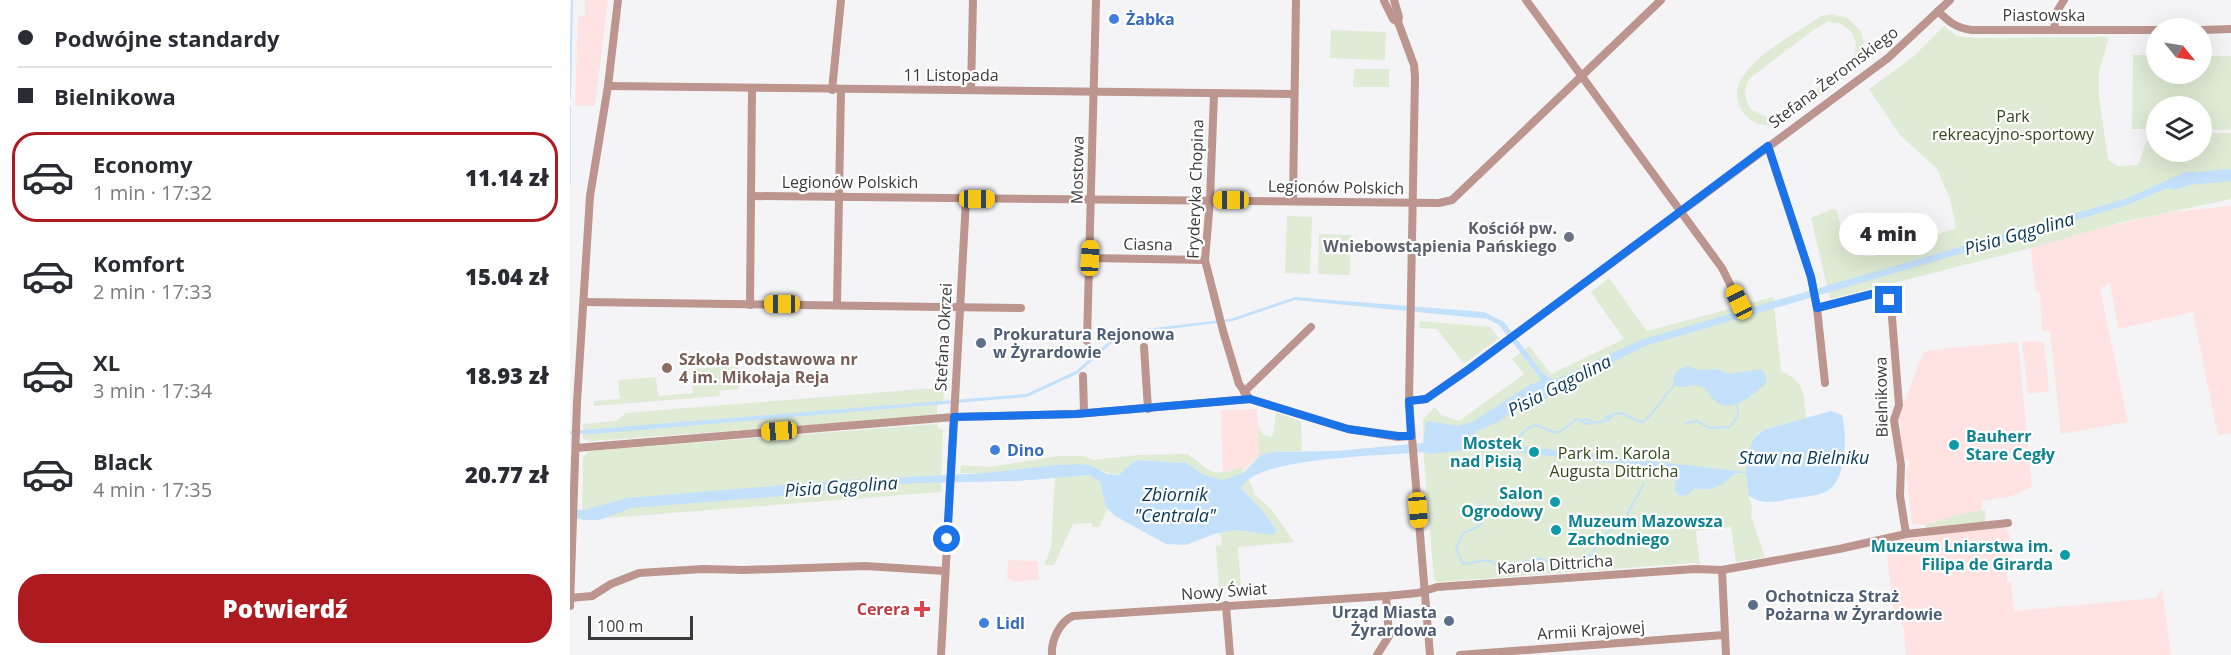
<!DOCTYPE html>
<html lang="pl">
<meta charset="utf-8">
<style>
:root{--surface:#fff;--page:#f7f7f7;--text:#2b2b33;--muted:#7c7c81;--line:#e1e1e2;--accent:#ad1b21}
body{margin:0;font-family:"Open Sans",sans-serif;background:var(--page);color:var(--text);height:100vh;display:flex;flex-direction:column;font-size:22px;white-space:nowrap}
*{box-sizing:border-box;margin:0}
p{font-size:20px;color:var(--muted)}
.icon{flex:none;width:33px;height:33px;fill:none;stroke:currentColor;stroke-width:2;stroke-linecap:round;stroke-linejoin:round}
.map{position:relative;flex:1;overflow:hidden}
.panel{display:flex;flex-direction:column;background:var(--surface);width:570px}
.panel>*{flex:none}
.hud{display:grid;align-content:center;height:132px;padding:0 18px;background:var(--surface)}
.needle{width:39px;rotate:120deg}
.tools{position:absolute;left:1576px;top:18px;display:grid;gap:12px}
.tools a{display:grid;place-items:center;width:66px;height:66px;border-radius:50%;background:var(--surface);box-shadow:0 6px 24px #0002;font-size:30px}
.scale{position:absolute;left:18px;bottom:15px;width:105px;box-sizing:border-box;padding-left:6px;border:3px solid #3b3b3c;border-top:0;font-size:16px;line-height:21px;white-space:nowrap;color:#3b3b3c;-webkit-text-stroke:4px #fff;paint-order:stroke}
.end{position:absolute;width:27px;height:27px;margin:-14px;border:8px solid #1a73e8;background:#fff;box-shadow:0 0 0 3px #fff}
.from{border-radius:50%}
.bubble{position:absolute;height:42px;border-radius:21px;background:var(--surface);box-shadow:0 6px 24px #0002;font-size:20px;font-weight:800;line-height:42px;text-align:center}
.car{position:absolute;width:18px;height:36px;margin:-18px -9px;border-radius:8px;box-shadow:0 0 4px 2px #0007;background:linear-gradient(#f5c518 24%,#345 0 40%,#f5c518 0 76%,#345 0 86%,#f5c518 0)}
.hud b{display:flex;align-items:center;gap:21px;height:57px;font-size:22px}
.hud b+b{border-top:2px solid var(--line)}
.hud i{width:15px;height:15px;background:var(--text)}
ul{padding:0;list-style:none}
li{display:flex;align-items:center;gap:18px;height:90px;margin:0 12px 9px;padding:0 6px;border:3px solid transparent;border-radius:24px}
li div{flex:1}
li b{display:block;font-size:22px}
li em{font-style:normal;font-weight:800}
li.active{border-color:var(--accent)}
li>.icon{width:54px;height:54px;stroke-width:1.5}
.cta{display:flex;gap:12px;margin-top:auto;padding:12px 18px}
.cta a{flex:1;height:69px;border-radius:24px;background:var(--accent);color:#fff;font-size:24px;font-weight:800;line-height:69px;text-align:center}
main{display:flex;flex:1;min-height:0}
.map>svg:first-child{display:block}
.industrial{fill:#fee3e2}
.green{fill:#dfebd5;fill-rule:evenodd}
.water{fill:#c4e1fb}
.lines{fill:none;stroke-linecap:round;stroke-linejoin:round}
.stream{stroke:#c4e1fb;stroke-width:2}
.river{stroke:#c4e1fb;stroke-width:12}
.minor{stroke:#bc958e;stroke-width:8}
.route{stroke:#1a73e8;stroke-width:8}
.shop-dot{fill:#3f7fe0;stroke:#fff;stroke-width:2}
.worship-dot{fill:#6b7280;stroke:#fff;stroke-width:2}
.service-dot{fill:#5c6f8a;stroke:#fff;stroke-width:2}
.education-dot{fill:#8d6e63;stroke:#fff;stroke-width:2}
.culture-dot{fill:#0f9aa8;stroke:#fff;stroke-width:2}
.health-dot{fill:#e0444e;stroke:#fff;stroke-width:2}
.labels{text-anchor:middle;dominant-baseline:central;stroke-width:4.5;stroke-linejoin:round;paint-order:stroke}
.street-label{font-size:16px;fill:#3b3b3c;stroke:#fff}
.shop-label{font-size:16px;font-weight:bold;fill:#366cbe;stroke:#fff;text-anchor:start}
.park-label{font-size:16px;fill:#32491a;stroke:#fff}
.worship-label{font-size:16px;font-weight:bold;fill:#5b616d;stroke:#fff;text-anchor:end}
.service-label{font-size:16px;font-weight:bold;fill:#4e5e75;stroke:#fff;text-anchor:start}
.education-label{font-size:16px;font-weight:bold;fill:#785e54;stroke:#fff;text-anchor:start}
.culture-label{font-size:16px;font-weight:bold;fill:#0d838f;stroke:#fff;text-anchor:end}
.health-label{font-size:16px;font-weight:bold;fill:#be3a42;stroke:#fff;text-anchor:end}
.water-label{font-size:18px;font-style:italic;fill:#0a385b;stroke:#fff}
</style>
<main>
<section class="panel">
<div class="hud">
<b><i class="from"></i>Podwójne standardy</b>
<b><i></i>Bielnikowa</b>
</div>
<ul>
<li class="active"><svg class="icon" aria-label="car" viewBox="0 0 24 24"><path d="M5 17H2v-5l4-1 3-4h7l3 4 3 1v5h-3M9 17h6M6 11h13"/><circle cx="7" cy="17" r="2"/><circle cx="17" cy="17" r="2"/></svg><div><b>Economy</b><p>1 min · 17:32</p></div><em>11.14 zł</em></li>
<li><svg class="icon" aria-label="car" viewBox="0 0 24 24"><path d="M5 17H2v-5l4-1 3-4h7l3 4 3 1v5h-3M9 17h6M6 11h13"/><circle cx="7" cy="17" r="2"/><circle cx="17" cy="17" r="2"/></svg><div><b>Komfort</b><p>2 min · 17:33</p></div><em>15.04 zł</em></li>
<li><svg class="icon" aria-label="car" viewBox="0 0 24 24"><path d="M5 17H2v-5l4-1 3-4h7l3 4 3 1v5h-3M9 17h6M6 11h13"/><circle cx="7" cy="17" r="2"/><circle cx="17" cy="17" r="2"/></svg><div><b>XL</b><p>3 min · 17:34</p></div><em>18.93 zł</em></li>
<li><svg class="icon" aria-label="car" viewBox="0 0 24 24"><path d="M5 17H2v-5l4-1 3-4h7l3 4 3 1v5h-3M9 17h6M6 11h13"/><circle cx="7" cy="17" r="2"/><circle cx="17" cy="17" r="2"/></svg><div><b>Black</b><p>4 min · 17:35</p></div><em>20.77 zł</em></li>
</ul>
<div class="cta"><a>Potwierdź</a></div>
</section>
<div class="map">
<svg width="1661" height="655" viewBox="0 0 1661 655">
<rect width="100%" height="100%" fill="#f4f4f7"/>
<g class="industrial">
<path d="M15,0H38L25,106L5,105L8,16L15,15Z"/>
<path d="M1661,206V433L1648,436L1623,312L1548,329L1540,283L1530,289L1558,422L1491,434L1480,331H1472L1470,297L1469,292H1466L1461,248L1531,228L1602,212Z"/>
<path d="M1470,341L1474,343L1479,391L1458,394L1452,342Z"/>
<path d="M1448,342L1462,487L1442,496L1412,501V511L1390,514L1356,525L1342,524L1336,471L1339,467V460L1334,459L1329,416L1353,353L1356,351L1379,348Z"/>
<path d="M687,409L689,455L673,471L671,467L653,473L651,410Z"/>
<path d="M1434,527L1439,532L1442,562L1436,569L1437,582H1441L1444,611L1586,598L1592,588L1601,655H1336L1334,629L1323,609L1316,543L1319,541Z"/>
<path d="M438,560L468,561L469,579L447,582L437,579Z"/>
</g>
<g class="green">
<path d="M1262,14L1277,18L1290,30L1294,42L1292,58L1285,69L1217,122C1205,127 1192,127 1181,120C1175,116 1170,109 1168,102C1159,68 1218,38 1242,22L1251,16ZM1258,22L1269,23L1281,31L1286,44L1284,58L1279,65L1211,115L1199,118L1182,110C1174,100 1173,90 1180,78L1246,28Z"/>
<path d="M1374,26L1387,36L1410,38L1539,37L1529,72V97L1538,160L1548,166L1568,165C1574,153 1573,139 1587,134V152H1632V133H1661V199L1549,223L1461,248L1260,299L1241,218L1262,209L1267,210L1274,245L1286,255L1303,256L1386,228L1380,199L1367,169L1330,135L1299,89L1343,57Z"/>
<path d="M761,30L816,32L815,60L760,58Z"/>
<path d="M1563,55H1587V74H1632V56H1661V130L1632,129V106H1587V129H1562Z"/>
<path d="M784,69H819V87H783Z"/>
<path d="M717,216L742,217L740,274L715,273Z"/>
<path d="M749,234L781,235L780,275L748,274Z"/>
<path d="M1039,278L1077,331L1203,297L1211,371C1235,381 1234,395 1236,418L1196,429L1188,433L1181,443L1179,496L1182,507L1181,516L1195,557L1166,562L1161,527L1126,531L1130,565L1124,563L868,582L864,579L854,460L853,419L865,407L871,415L889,421L954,374L942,359L959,346L981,374L1054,339L1021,292Z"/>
<path d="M850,321L920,327L929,338L894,364L867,329L849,328Z"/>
<path d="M168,366L169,389L149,391L150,396L24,406V401L50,399L48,380L86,377L88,396L123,393L121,369Z"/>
<path d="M368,370L376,371L373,403L367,405V416L20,441L13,439V424L46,421L56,413L365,388Z"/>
<path d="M706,413L731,421L732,451L702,452L691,455L678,469L689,454L688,427L694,435L700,437L703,435Z"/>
<path d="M367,424L368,428L373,430L371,492L12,520L13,457L19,451Z"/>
<path d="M618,454C642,472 642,478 671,467C675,475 683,485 684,494L702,510L724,542L668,547L671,588L649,590L646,546L652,545L650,533L671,529L707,532V530L692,510L671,488L634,475L622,467L612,463L570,460L563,462L549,475C535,474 526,467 512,464L416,473H390L391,465L419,467L489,456H514L523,460L568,455Z"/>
<path d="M519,475L530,482L536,507L538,509L529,527H522V523L503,524L484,565H474L481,548L485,477Z"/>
<path d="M1415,510L1416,523L1356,529V525L1390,514Z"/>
</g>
<g class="water">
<path d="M1616,172H1661V178L1619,179L1557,205L1072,347L957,409H945L930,421L905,432L906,438L915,442L1176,472C1178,454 1178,438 1196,429L1261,411L1272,415C1277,434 1277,480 1257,491C1248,496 1232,497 1220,499C1207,502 1192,505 1179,496L1176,473H1166C1155,483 1143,493 1125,488L1117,495L1110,496L1105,491V480L1093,469L920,449L902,445L897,450L861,454L854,452C820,456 685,456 671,488L692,510L707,530L703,535L666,530L644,534L616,545L596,544L545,516L536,507L530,482L519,475L448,481L348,483L275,488L213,496L61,508L29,520H15L0,517V509L14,510L57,498L277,480L416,473L486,465L512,464L522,466L537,474L549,475L563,462L570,460L612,463L615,462L634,475L653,480L673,473L691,455L702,452L766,451L853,443L856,423L858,421L888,426L902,422L961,384L970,382L971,379L929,325L918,319L725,300L663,321L551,335L507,374L457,397L23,434H0V431L456,394L506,371L550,332L660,319L725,297L914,312L934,322L972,372L979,378L987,379L1070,340L1555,199Z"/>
<path d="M1119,366L1127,370L1147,369L1159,374L1192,369L1196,377V383C1183,395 1160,416 1143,399C1139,394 1137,388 1130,386C1120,383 1114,391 1104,385C1101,374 1109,368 1119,366Z"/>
</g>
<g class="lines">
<g class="stream">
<path d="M0,98L2,0"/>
<path d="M0,107V184"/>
<path d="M1035,418C1058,406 1057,421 1073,422L1080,416L1104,385"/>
<path d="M1011,420L1017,419L1022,421"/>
<path d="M1115,423L1127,421L1139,428L1160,427L1168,416L1167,404"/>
<path d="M948,438L957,429L965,425C990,432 982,440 1006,419L1018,424L1039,420L1043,415"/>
<path d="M909,503L914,511C915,527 906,528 893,533L886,548L893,564L918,560L929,566L969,559L976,561L1014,558L1023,554L1029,540L1055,518L1074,484"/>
</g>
<path class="river" d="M1603,184L1618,179L1661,175"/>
<g class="minor">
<path d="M824,0L829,17L828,22L844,65L845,77L839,401L860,655"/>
<path d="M956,0L1152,268L1169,302"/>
<path d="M814,1L823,19L828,22"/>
<path d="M1368,11C1379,22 1386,28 1402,30H1587"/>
<path d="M1484,30L1486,13L1494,0"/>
<path d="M1632,30L1661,29"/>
<path d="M38,86L724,94"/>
<path d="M262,90L271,0"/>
<path d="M401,90L403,0"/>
<path d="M644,94L640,200L635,260L653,331L669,384L680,399L778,429L828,437L841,436"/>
<path d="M1198,146L1241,277L1247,308L1255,383"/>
<path d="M181,196L869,203L882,200L1091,0"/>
<path d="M723,201L726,0"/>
<path d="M520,258L635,260"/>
<path d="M14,302L451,308"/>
<path d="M267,304L271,90"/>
<path d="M180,305L182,88"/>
<path d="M1247,308L1306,293L1315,296L1321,305L1329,405L1324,420L1331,465L1330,496L1336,534"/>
<path d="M517,341L526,0"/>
<path d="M574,347L578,409"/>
<path d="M513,376L514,413"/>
<path d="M674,392L741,327"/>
<path d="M839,401L856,399L899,369L1318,58L1380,0"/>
<path d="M6,448L384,417L506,414L680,399"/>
<path d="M1152,570L1156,655"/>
<path d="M0,598L22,596L41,584L69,573L133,569L174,570L295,566L375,571"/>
<path d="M656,605L660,655"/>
<path d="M0,606L7,402L20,196L38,86L48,0"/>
<path d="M371,655L396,200"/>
<path d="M482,655C481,641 489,622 503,616L816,596L848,593L867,587L1125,569L1152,570L1269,549L1336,534L1438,523"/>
<path d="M807,655L819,636L816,596"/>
<path d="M890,655L1154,635"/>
</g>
</g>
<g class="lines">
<path class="route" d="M377,539L384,417L506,414L680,399L778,429L828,436H841L839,401L856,399L899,369L1198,146L1241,277L1247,308L1306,293L1315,296L1319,300"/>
</g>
<g class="shop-dot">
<circle cx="544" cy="19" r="6"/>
<circle cx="425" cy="450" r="6"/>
<circle cx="414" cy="623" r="6"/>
</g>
<circle class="worship-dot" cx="999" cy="237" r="6"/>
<g class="service-dot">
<circle cx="411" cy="343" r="6"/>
<circle cx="1183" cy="605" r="6"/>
<circle cx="879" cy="621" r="6"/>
</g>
<circle class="education-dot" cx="97" cy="368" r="6"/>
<g class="culture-dot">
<circle cx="1384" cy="445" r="6"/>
<circle cx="964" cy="452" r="6"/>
<circle cx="985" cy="502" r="6"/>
<circle cx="986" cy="530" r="6"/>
<circle cx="1495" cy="555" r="6"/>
</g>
<path class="health-dot" d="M349 600h6v6h6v6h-6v6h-6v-6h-6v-6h6z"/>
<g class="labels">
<g class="street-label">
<text x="1474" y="15">Piastowska</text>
<text x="381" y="75">11 Listopada</text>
<text transform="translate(1263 77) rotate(-37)">Stefana Żeromskiego</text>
<text transform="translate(507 170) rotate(-89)">Mostowa</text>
<text x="280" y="182">Legionów Polskich</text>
<text transform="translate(766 187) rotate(1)">Legionów Polskich</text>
<text transform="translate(625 189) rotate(-88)">Fryderyka Chopina</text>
<text transform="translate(578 244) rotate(1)">Ciasna</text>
<text transform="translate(373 337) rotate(-87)">Stefana Okrzei</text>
<text transform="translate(1311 397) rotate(-91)">Bielnikowa</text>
<text transform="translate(985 564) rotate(-4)">Karola Dittricha</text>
<text transform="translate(654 591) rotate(-4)">Nowy Świat</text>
<text transform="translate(1021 630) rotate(-4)">Armii Krajowej</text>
</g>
<g class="shop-label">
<text x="556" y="19">Żabka</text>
<text x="437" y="450">Dino</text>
<text x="426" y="623">Lidl</text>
</g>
<g class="park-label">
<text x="1443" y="116">Park<tspan x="1443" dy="18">rekreacyjno-sportowy</tspan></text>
<text x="1044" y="453">Park im. Karola<tspan x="1044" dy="18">Augusta Dittricha</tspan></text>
</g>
<g class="worship-label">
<text x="987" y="228">Kościół pw.<tspan x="987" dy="18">Wniebowstąpienia Pańskiego</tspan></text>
</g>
<g class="service-label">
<text x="423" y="334">Prokuratura Rejonowa<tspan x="423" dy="18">w Żyrardowie</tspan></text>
<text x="1195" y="596">Ochotnicza Straż<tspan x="1195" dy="18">Pożarna w Żyrardowie</tspan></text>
<text x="867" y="612" text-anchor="end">Urząd Miasta<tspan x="867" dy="18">Żyrardowa</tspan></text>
</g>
<g class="education-label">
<text x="109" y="359">Szkoła Podstawowa nr<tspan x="109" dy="18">4 im. Mikołaja Reja</tspan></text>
</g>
<g class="culture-label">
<text x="1396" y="436" text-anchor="start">Bauherr<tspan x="1396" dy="18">Stare Cegły</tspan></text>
<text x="952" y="443">Mostek<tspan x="952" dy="18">nad Pisią</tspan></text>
<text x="973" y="493">Salon<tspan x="973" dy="18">Ogrodowy</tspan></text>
<text x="998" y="521" text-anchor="start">Muzeum Mazowsza<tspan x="998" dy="18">Zachodniego</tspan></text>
<text x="1483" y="546">Muzeum Lniarstwa im.<tspan x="1483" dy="18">Filipa de Girarda</tspan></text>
</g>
<g class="health-label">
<text x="340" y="609">Cerera</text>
</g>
<g class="water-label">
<text transform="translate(1449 233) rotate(-16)">Pisia Gągolina</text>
<text transform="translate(989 385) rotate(-27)">Pisia Gągolina</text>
<text x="1234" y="457">Staw na Bielniku</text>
<text transform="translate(271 486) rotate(-4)">Pisia Gągolina</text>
<text x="605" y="494">Zbiornik<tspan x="605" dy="21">"Centrala"</tspan></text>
</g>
</g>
</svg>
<div class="tools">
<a><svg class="needle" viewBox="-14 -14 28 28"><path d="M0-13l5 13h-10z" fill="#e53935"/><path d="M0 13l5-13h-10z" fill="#7c7c81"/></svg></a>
<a><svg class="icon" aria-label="layers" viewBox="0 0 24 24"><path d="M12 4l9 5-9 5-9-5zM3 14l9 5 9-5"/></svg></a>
</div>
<div class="scale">100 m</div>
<i class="end from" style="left:377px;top:539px"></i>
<i class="end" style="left:1319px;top:300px"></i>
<div class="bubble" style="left:1269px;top:213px;width:99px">4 min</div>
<i class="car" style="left:407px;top:199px;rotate:90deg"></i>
<i class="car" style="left:661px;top:200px;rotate:270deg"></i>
<i class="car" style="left:520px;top:258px;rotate:3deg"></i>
<i class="car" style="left:1169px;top:302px;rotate:334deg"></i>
<i class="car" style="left:212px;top:304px;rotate:270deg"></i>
<i class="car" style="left:209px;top:431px;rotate:266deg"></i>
<i class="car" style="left:848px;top:510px;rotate:175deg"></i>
</div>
</main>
